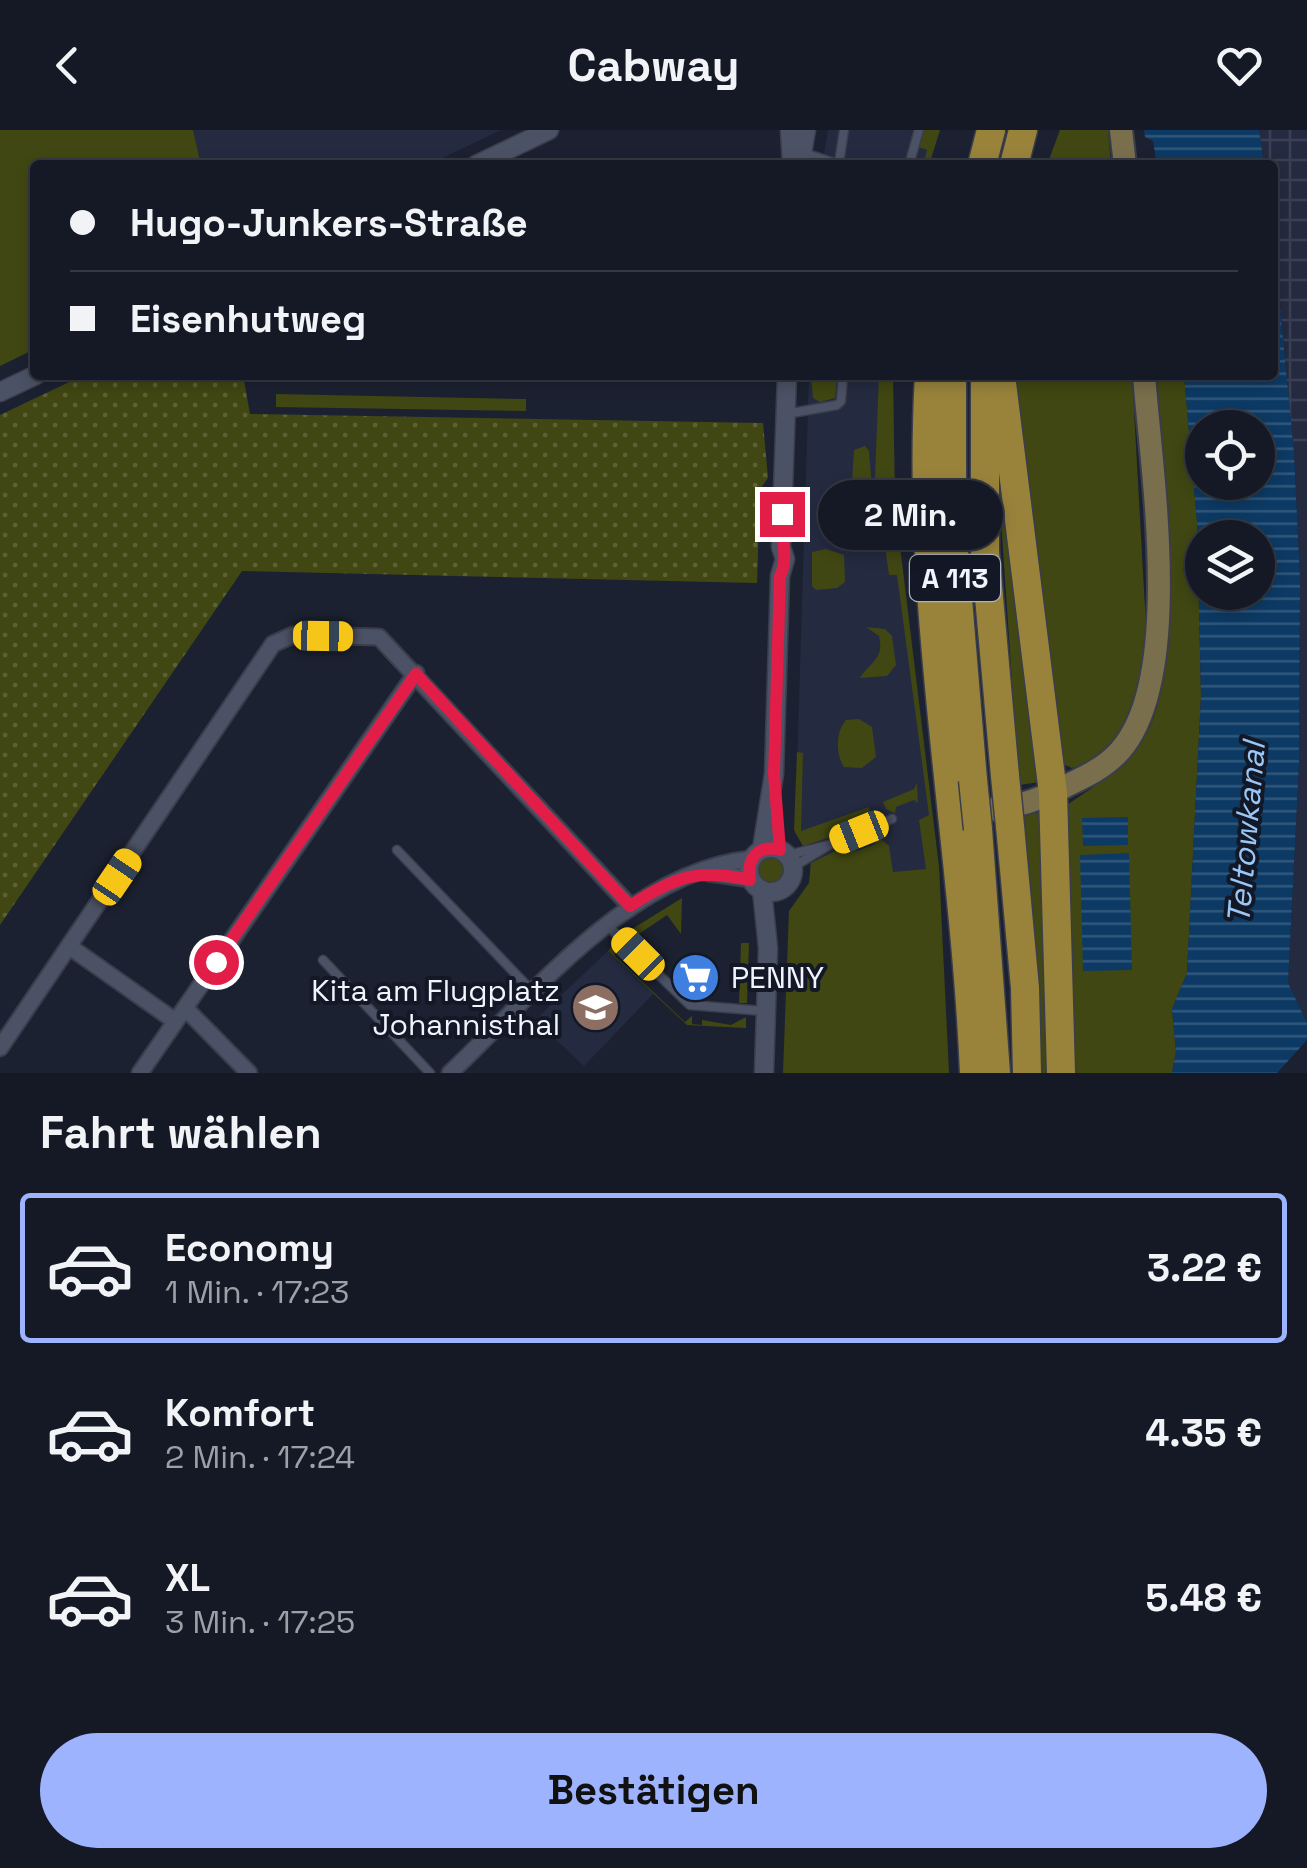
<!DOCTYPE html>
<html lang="de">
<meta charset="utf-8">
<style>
:root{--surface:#151925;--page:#222632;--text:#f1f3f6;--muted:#9da0a7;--line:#343842;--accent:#9eb3fd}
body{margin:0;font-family:"Space Grotesk",sans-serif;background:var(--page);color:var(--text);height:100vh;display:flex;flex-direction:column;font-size:38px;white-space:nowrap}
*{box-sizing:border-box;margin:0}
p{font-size:32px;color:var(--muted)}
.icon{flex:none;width:55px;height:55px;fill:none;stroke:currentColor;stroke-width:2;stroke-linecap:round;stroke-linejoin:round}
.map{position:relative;height:943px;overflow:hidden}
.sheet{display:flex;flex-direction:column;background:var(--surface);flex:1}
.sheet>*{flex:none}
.top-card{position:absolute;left:30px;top:30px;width:1248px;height:220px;border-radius:10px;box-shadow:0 5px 15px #0003,0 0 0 2px var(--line);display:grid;align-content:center;height:220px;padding:0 40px;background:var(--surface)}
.tools{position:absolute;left:1185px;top:280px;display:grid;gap:20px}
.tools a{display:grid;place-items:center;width:90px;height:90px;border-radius:50%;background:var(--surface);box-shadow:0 5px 15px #0003,0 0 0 2px var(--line);font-size:50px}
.end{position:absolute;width:45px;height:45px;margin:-22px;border:12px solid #e11d48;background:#fff;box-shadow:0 0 0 5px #fff}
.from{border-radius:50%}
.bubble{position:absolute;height:70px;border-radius:35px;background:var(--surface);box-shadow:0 5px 15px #0003,0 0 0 2px var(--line);font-size:32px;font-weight:600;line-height:70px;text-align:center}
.car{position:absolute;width:30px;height:60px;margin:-30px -15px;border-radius:12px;box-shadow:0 0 8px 2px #0007;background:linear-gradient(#f5c518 24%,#345 0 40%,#f5c518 0 76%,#345 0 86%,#f5c518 0)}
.top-card b{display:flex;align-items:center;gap:35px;height:95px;font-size:38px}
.top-card b+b{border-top:2px solid var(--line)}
.top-card i{width:25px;height:25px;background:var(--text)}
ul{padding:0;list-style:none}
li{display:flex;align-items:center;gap:30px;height:150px;margin:0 20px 15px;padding:0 20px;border:5px solid transparent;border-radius:10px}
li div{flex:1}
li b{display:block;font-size:38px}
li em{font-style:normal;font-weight:600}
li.selected{border-color:var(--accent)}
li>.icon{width:90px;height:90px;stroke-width:1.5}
h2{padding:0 40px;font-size:45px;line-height:120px}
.cta{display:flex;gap:20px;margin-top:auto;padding:20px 40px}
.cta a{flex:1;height:115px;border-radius:60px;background:var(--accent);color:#111;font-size:40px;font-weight:600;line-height:115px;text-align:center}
header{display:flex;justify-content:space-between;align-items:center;height:130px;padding:0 40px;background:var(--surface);font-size:45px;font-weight:600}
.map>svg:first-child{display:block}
.built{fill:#242a40}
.industrial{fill:url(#industrial-grid)}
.grass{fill:#404712}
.park{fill:url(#park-dots)}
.water{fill:url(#water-rules);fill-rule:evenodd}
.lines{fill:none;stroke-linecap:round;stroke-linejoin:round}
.service-casing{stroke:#3a3d4b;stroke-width:11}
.minor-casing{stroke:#3a3d4b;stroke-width:19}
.tertiary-casing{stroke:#3a3d4b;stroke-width:21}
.primary-casing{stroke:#3a3d4b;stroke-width:26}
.motorway-casing{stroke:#3a3d4b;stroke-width:31}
.service{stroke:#4c5265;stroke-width:8}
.minor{stroke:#4c5265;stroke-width:15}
.tertiary{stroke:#4c5265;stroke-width:18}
.primary{stroke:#7a6f4c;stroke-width:22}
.motorway{stroke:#99833b;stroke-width:28}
.motorway-bridge-casing{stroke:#3a3d4b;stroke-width:31;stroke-linecap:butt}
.motorway-bridge{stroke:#99833b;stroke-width:28}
.route{stroke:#e11d48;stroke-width:12}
.labels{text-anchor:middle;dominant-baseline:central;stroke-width:8;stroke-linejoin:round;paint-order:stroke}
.shield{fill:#131827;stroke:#aeb2bd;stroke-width:2.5}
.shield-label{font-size:28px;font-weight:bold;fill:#f1f4fd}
.poi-label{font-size:30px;fill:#f1f4fd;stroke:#131827;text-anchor:start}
.water-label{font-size:32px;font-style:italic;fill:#9ac7f7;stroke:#131827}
</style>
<header><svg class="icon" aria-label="back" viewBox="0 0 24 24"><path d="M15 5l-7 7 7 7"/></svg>Cabway<svg class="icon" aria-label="heart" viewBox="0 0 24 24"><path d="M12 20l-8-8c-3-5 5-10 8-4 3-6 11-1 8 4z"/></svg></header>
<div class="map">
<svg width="1307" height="943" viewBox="0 0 1307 943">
<defs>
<pattern id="industrial-grid" width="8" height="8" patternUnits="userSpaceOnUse" patternTransform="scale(2.5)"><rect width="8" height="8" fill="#242a40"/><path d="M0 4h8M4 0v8" fill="none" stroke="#3a3f53"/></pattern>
<pattern id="park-dots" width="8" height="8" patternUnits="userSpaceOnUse" patternTransform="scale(2.5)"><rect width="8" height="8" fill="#404712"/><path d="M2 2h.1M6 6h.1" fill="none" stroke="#5c6235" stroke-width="1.8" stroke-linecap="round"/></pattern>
<pattern id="water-rules" width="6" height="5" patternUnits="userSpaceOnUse" patternTransform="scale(2.5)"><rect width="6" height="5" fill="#0c3a64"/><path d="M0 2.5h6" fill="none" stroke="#30577b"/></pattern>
</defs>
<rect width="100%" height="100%" fill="#1c2131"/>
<g class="built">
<path d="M193,0H501L428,35H201Z"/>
<path d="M828,0H940L929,35H822Z"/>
<path d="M809,245H893L895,375L940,747L811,744L808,723L795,703Z"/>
<path d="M1307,322V893L1288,853L1299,633L1300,447L1294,323Z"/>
<path d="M608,821L653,864L584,936L535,890Z"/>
</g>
<path class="industrial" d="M1259,0H1307V323H1294L1273,105L1272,35H1264Z"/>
<g class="grass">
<path d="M0,0H193L201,35H35V219L0,236Z"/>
<path d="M924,0H940L929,35H923L927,20L919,17Z"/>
<path d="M1060,0H1108L1111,35H1047Z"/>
<path d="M811,245H837L835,268L820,272L813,268Z"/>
<path d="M879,245H893L895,375L939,737L949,943H783L789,781L809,753L811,733L854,712L857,721L875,714V704L889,716L893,742L926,739L919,690L929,685L897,445H889L875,347Z"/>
<path d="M1008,245H1132L1146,496C1143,545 1131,625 1072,638L1063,634Z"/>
<path d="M1157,245H1184L1197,391L1201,566L1187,843L1172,879L1176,922L1172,943H1072L1067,675C1095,655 1122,641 1142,611C1190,540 1162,334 1157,245Z"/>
<path d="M276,264L526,269V281L276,277Z"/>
<path d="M995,301L1040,652L1019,655Z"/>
<path d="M865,316L869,321L872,358L868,367L857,370L851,368L854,320Z"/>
<path d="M826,419L844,425L845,452L837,458L816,460L812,456V422Z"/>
<path d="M866,497L885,499L892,506L896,535L887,546L860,548C869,533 885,529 879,506Z"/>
<path d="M859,589L872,597L876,627L862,638L844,637C835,624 836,601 846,590Z"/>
<path d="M797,622L803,623L801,701L869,677L871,692L867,694L863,685L845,691L849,701L803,716L794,700Z"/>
<path d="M917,653L918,673L914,670L896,677L895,683L886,679L883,672L914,659Z"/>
<path d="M1042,682L1053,943H1042L1024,685Z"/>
<circle cx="771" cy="740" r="14"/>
<path d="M682,768L681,804L667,785L630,810L624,804Z"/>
<path d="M615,813L620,818L614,825L685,892L692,886V894L702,895V890L731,895L746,887V898L687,895L608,821Z"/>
<path d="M741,813H749L747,873H739Z"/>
</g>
<path class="park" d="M84,245H243L250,284L763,293L768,348L760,359L757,453L242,441L0,795V285Z"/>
<g class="water">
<path d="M1144,0H1259L1264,35H1157L1153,11L1145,7Z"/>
<path d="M1273,105L1294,323L1300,447L1299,633L1288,853L1307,893V910L1277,943H1172L1176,922L1172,879L1187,843L1201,566L1197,391L1184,245H1272ZM1202,298H1258V352H1202ZM1202,408H1258V462H1202Z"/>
<path d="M1128,687V715L1083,716L1082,688Z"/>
<path d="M1129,723L1132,840L1083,841L1080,725Z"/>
</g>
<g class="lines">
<defs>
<g id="service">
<path d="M804,23L841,35"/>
<path d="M839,33L844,0"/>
<path d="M909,35L919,0"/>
<path d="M786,284L837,275L841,271L843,245"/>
<path d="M397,720L531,860"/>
<path d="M788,725L829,715L892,689"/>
<path d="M793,737L829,715"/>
<path d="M607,795L690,875L764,881"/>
<path d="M323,830L430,943"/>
</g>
<g id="minor">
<path d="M709,743L751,749"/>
<path d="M70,817L175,891"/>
<path d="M185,878L249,943"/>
<path d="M0,918L273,514L293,505L379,507L630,776"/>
<path d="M140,943L416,543"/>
<path d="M450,943C534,864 631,741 751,729"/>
</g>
<g id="tertiary">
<path d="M790,0L792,35"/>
<path d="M476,35L549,0"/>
<path d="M800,35L806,0"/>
<path d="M0,262L36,245"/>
<circle cx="771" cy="740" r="22"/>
<path d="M762,719L774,644L780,446L785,429L781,417L787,245"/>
<path d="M762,760L768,818L764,943"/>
</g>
<g id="primary">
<path d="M1121,0L1125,35"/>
<path d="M961,679C995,684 1034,673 1064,657C1082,648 1101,640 1116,625C1186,556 1151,339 1144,245"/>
</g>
<g id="motorway">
<path d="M982,35L991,0"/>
<path d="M1014,35L1023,0"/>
<path d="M929,245C915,478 964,710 974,943"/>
<path d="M952,245V397L973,650"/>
<path d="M985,245V422L1005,646"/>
<path d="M1001,245L1053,663L1061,943"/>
<path d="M1010,696L1025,858L1027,943"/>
<path d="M978,699L996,943"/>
</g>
</defs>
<use href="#service" class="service-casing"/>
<use href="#minor" class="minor-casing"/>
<use href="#tertiary" class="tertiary-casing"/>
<use href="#primary" class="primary-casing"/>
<use href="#motorway" class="motorway-casing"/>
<use href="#service" class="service"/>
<use href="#minor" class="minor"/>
<use href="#tertiary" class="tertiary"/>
<use href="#primary" class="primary"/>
<use href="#motorway" class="motorway"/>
<defs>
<g id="motorway-bridge">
<path d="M1005,646L1010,696"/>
<path d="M973,650L978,699"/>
</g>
</defs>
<use href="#motorway-bridge" class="motorway-bridge-casing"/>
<use href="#motorway-bridge" class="motorway-bridge"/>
</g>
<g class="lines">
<path class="route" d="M216,832L416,544L630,776C674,747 698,738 750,750C746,728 759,714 780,720L774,644L780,446C789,430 781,403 782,384"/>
</g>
<defs>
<symbol id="supermarket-disc" viewBox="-11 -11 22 22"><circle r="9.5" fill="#3f7fe0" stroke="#131827"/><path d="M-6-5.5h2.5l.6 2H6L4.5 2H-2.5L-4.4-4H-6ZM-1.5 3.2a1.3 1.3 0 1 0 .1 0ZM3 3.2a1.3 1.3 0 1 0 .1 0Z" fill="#fff"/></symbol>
<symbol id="school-disc" viewBox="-11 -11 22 22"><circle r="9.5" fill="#8d6e63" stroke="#131827"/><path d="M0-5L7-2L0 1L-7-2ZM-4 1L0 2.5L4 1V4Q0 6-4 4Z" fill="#fff"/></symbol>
</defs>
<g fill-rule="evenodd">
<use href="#supermarket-disc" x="668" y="820" width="55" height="55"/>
<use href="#school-disc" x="568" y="850" width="55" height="55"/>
</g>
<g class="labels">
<rect class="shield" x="910" y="425" width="90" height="46" rx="8"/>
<g class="shield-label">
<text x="955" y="448">A 113</text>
</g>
<g class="poi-label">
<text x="731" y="847">PENNY</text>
<text x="560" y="860" text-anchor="end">Kita am Flugplatz<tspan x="560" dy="34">Johannisthal</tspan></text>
</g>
<g class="water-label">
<text transform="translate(1246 703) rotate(-85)">Teltowkanal</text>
</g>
</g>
</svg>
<div class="tools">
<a><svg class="icon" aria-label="locate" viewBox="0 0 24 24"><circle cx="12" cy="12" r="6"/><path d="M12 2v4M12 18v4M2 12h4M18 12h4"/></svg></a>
<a><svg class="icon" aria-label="layers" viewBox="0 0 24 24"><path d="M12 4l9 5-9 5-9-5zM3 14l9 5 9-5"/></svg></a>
</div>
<i class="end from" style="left:216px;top:832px"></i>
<i class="end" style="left:782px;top:384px"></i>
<div class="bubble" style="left:818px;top:350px;width:185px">2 Min.</div>
<i class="car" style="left:323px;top:506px;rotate:91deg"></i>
<i class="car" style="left:859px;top:702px;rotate:248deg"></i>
<i class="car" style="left:117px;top:747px;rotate:34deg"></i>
<i class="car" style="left:638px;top:824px;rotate:315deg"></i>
<div class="top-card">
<b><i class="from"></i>Hugo-Junkers-Straße</b>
<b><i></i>Eisenhutweg</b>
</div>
</div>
<section class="sheet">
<h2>Fahrt wählen</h2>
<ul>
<li class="selected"><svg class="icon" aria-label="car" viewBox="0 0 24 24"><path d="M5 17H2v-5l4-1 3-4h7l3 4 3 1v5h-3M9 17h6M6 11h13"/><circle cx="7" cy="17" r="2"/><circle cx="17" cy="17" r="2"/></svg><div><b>Economy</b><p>1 Min. · 17:23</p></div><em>3.22 €</em></li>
<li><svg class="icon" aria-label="car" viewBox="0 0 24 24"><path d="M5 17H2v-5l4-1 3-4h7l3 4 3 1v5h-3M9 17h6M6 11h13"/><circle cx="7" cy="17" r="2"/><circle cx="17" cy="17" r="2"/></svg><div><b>Komfort</b><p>2 Min. · 17:24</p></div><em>4.35 €</em></li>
<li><svg class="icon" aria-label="car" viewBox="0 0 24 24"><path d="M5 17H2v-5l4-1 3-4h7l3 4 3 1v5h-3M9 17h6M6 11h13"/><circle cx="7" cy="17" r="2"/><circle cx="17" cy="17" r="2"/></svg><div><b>XL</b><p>3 Min. · 17:25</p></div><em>5.48 €</em></li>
</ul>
<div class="cta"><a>Bestätigen</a></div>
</section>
